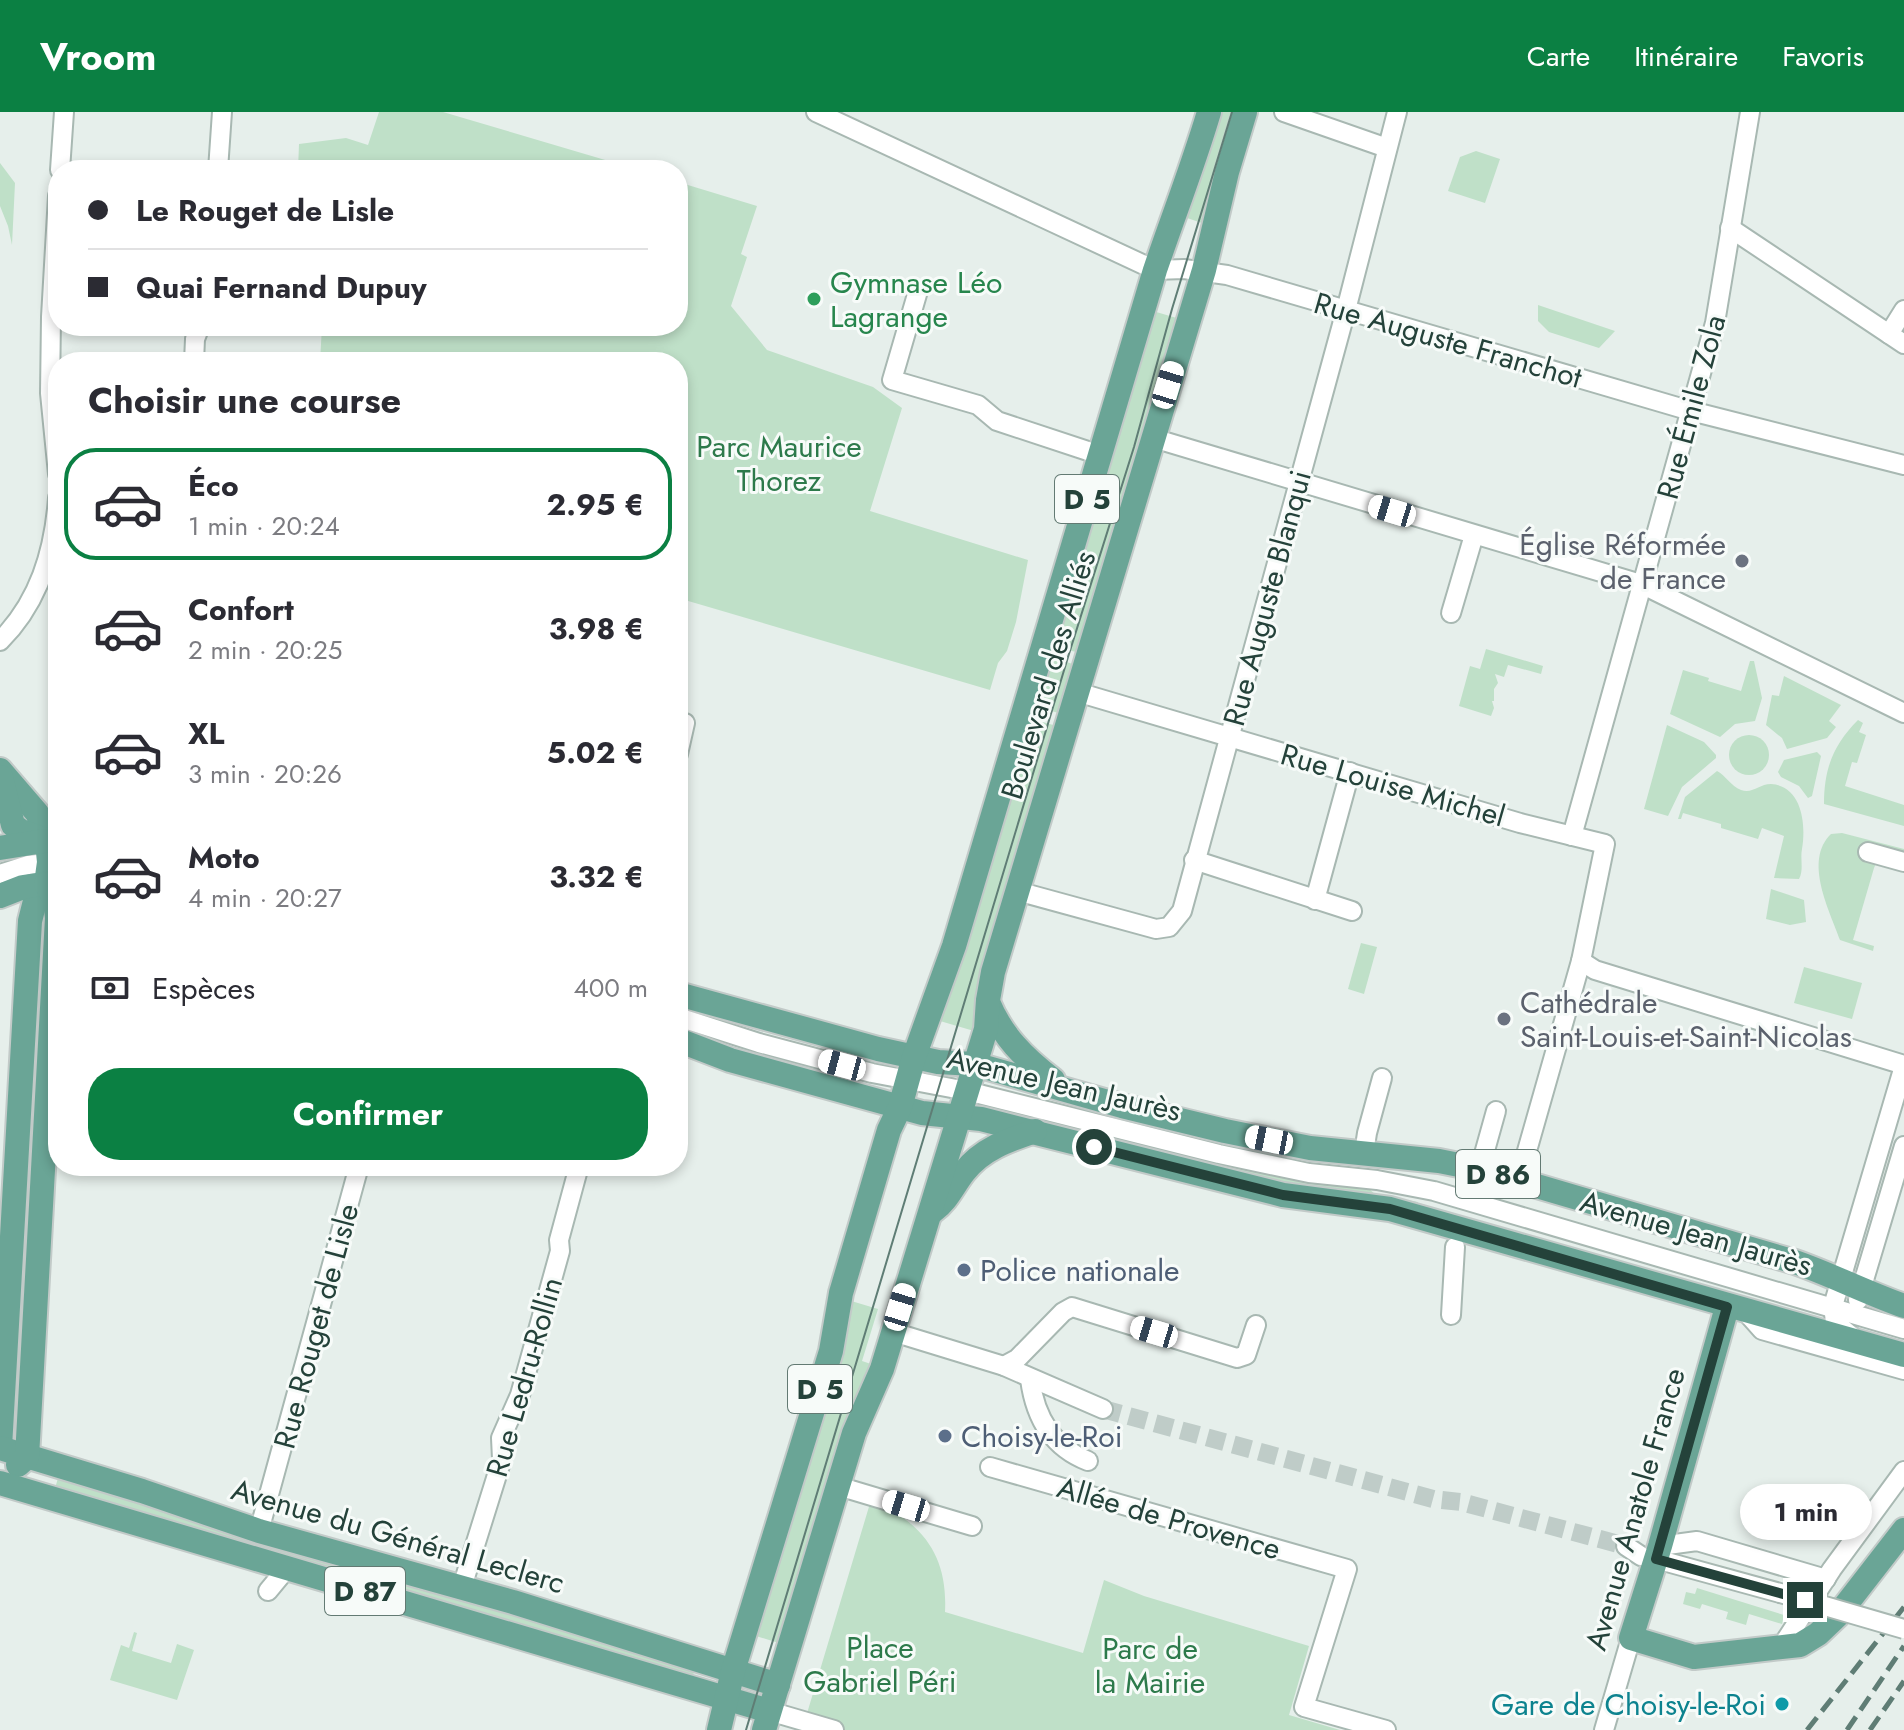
<!DOCTYPE html>
<html lang="fr">
<meta charset="utf-8">
<style>
:root{--surface:#fff;--page:#f2f2f3;--text:#2b2b33;--muted:#7c7c81;--line:#e1e1e2;--accent:#0b8043}
body{margin:0;font-family:Jost,sans-serif;background:var(--page);color:var(--text);height:100vh;display:flex;flex-direction:column;font-size:30px;white-space:nowrap}
*{box-sizing:border-box;margin:0}
p{font-size:26px;color:var(--muted)}
.icon{flex:none;width:44px;height:44px;fill:none;stroke:currentColor;stroke-width:2;stroke-linecap:round;stroke-linejoin:round}
.map{position:relative;flex:1;overflow:hidden}
.details{position:absolute;left:48px;top:240px;width:640px;height:824px;display:flex;flex-direction:column;background:var(--surface);border-radius:32px;box-shadow:0 4px 12px #0003}
.details>*{flex:none}
.banner{position:absolute;left:48px;top:48px;width:640px;height:176px;border-radius:32px;box-shadow:0 4px 12px #0003;display:grid;align-content:center;height:176px;padding:0 40px;background:var(--surface)}
.end{position:absolute;width:36px;height:36px;margin:-18px;border:10px solid #24423a;background:#fff;box-shadow:0 0 0 4px #fff}
.from{border-radius:50%}
.bubble{position:absolute;height:56px;border-radius:28px;background:var(--surface);box-shadow:0 4px 12px #0003;font-size:26px;font-weight:700;line-height:56px;text-align:center}
.car{position:absolute;width:24px;height:48px;margin:-24px -12px;border-radius:10px;box-shadow:0 0 6px 2px #0007;background:linear-gradient(#fff 24%,#345 0 40%,#fff 0 76%,#345 0 86%,#fff 0)}
.banner b{display:flex;align-items:center;gap:28px;height:76px;font-size:30px}
.banner b+b{border-top:2px solid var(--line)}
.banner i{width:20px;height:20px;background:var(--text)}
ul{padding:0;list-style:none}
li{display:flex;align-items:center;gap:24px;height:112px;margin:0 16px 12px;padding:0 24px;border:4px solid transparent;border-radius:32px}
li div{flex:1}
li b{display:block;font-size:30px}
li em{font-style:normal;font-weight:700}
li.active{border-color:var(--accent)}
li>.icon{width:72px;height:72px;stroke-width:1.5}
h2{padding:0 40px;font-size:36px;line-height:96px}
.pay{display:flex;align-items:center;gap:20px;height:88px;padding:0 40px;font-size:30px}
.pay p{margin-inline-start:auto}
.cta{display:flex;gap:16px;margin-top:auto;padding:16px 40px}
.cta a{flex:1;height:92px;border-radius:32px;background:var(--accent);color:#fff;font-size:32px;font-weight:700;line-height:92px;text-align:center}
header{display:flex;align-items:center;gap:48px;box-sizing:border-box;height:112px;padding:0 40px;background:var(--accent);color:#fff}
header strong{font-size:38px}
nav{display:flex;gap:44px;margin-inline-start:auto;font-size:28px}
.map>svg:first-child{display:block}
.green{fill:#bfe0c8}
.lines{fill:none;stroke-linecap:round;stroke-linejoin:round}
.minor-tunnel{stroke:#bfccc8;stroke-width:18;stroke-dasharray:18 9;stroke-linecap:butt}
.minor-casing{stroke:#a8b8b2;stroke-width:22}
.major-casing{stroke:#c2cac8;stroke-width:28}
.minor{stroke:#fff;stroke-width:18}
.major{stroke:#6aa596;stroke-width:24}
.tram{stroke:#5f7d75;stroke-width:2}
.rail{stroke:#5f7d75;stroke-width:5;stroke-dasharray:16 8;stroke-linecap:butt}
.minor-bridge-casing{stroke:#a8b8b2;stroke-width:22;stroke-linecap:butt}
.minor-bridge{stroke:#fff;stroke-width:18}
.route{stroke:#24423a;stroke-width:10}
.leisure-dot{fill:#2e9e5b;stroke:#f7fbf9;stroke-width:3}
.worship-dot{fill:#6b7280;stroke:#f7fbf9;stroke-width:3}
.service-dot{fill:#5c6f8a;stroke:#f7fbf9;stroke-width:3}
.culture-dot{fill:#0f9aa8;stroke:#f7fbf9;stroke-width:3}
.labels{text-anchor:middle;dominant-baseline:central;stroke-width:6;stroke-linejoin:round;paint-order:stroke}
.shield{fill:#f7fbf9;stroke:#637a73;stroke-width:2}
.shield-label{font-size:28px;font-weight:bold;fill:#24423a}
.leisure-label{font-size:30px;fill:#27864d;stroke:#f7fbf9;text-anchor:start}
.street-label{font-size:30px;fill:#24423a;stroke:#f7fbf9}
.park-label{font-size:30px;fill:#2d7a4b;stroke:#f7fbf9}
.worship-label{font-size:30px;fill:#5b616d;stroke:#f7fbf9;text-anchor:end}
.service-label{font-size:30px;fill:#4e5e75;stroke:#f7fbf9;text-anchor:start}
.culture-label{font-size:30px;fill:#0d838f;stroke:#f7fbf9;text-anchor:end}
</style>
<header>
<strong>Vroom</strong>
<nav><a>Carte</a><a>Itinéraire</a><a>Favoris</a></nav>
</header>
<div class="map">
<svg width="1904" height="1618" viewBox="0 0 1904 1618">
<rect width="100%" height="100%" fill="#e6efeb"/>
<g class="green">
<path d="M379,0H443L639,58H298L299,32L346,26L368,33Z"/>
<path d="M1219,0H1235L1202,111L1187,106Z"/>
<path d="M1476,39L1500,47L1485,91L1448,79L1460,45Z"/>
<path d="M0,51L15,71L12,133L8,114L0,94Z"/>
<path d="M678,70L757,94L741,142L747,145L731,194L767,238L873,275L902,296L870,399L1028,448L1016,510L1007,539L998,551L990,578L678,486V250H320L322,214H678Z"/>
<path d="M1538,193L1615,219L1599,236L1549,220L1538,209Z"/>
<path d="M1153,199L1180,207L1080,541L1052,534Z"/>
<path d="M1486,537L1543,554L1541,562L1508,553L1504,565L1495,562L1498,571L1494,577V589H1492L1494,596L1491,604L1459,594L1470,554L1480,557Z"/>
<path d="M1050,545L1076,553L1062,602L1034,594Z"/>
<path d="M1750,549H1754L1762,586L1755,609L1735,612L1720,625L1670,602L1683,558L1709,566L1708,569L1741,579Z"/>
<path d="M1784,564L1841,593L1829,609L1836,615L1827,626L1787,637L1782,626L1766,613L1772,583L1779,584Z"/>
<path d="M1031,607L1057,614L974,919L940,909Z"/>
<path d="M1858,608L1863,611L1859,620L1866,623L1857,651L1852,650L1845,674L1904,693V714L1824,692C1824,657 1833,633 1858,608Z"/>
<path d="M1667,613L1704,630L1716,643V646L1682,675L1668,704L1644,697Z"/>
<circle cx="1749" cy="643" r="20"/>
<path d="M1817,640L1821,644L1812,684L1808,686L1799,674L1781,665L1778,660L1784,648Z"/>
<path d="M1717,659C1725,663 1731,674 1741,678C1753,682 1759,672 1771,672C1803,674 1806,714 1802,737C1800,747 1804,758 1799,767L1774,766L1784,724L1762,716L1758,727L1721,716V712L1683,701L1681,707H1678L1685,685Z"/>
<path d="M1842,721L1904,737V745L1878,747L1874,756L1853,828L1874,834L1873,839L1840,828C1830,799 1803,749 1831,722Z"/>
<path d="M1771,777L1804,788L1806,810L1790,813L1766,807Z"/>
<path d="M1361,831L1377,835L1364,882L1348,877Z"/>
<path d="M1804,855L1862,871L1852,907L1794,891Z"/>
<path d="M1223,1053L1295,1068L1368,1076L1376,1083L1418,1090L1416,1096L1282,1073L1222,1059Z"/>
<path d="M848,1188L878,1197L862,1249L874,1253L782,1532L756,1524L848,1215Z"/>
<path d="M59,1363L695,1556L693,1564L55,1376Z"/>
<path d="M871,1388C922,1410 948,1443 945,1500L1083,1541L1104,1468L1144,1484L1309,1534L1289,1603L1340,1618H802Z"/>
<path d="M1697,1476L1784,1503L1782,1512L1749,1502L1746,1513L1726,1507L1728,1500L1702,1492L1700,1497L1683,1492L1686,1480L1695,1482Z"/>
<path d="M134,1520L137,1521L132,1539L171,1551L177,1532L194,1538L177,1588L110,1568L121,1533L129,1536Z"/>
</g>
<g class="lines">
<path class="minor-tunnel" d="M1103,1297L1433,1387L1461,1390L1626,1434"/>
<defs>
<g id="minor">
<path d="M816,0L1155,158L1184,157L1227,163L1691,299L1904,353"/>
<path d="M1284,0L1387,36"/>
<path d="M60,58L64,0"/>
<path d="M218,58L222,0"/>
<path d="M58,84L51,205L50,281L58,362"/>
<path d="M1730,116L1904,232"/>
<path d="M918,179L892,268L978,293L997,309L1100,343"/>
<path d="M1889,222L1904,198"/>
<path d="M194,250L195,227L200,214"/>
<path d="M1153,326L1641,472L1904,601"/>
<path d="M1451,501L1474,423"/>
<path d="M0,529C39,490 54,440 58,386"/>
<path d="M1077,580L1520,711L1605,732L1581,849L1519,1067"/>
<path d="M678,642L685,611"/>
<path d="M1572,724L1715,211L1750,0"/>
<path d="M1868,740L1904,750"/>
<path d="M1194,748L1352,799"/>
<path d="M0,762L28,753L58,750"/>
<path d="M1017,779L1156,817L1169,815L1182,799L1346,198L1397,0"/>
<path d="M1315,788L1350,660"/>
<path d="M1581,849L1595,858L1904,953"/>
<path d="M678,905L759,931L872,961L967,979L1219,1042L1309,1061L1377,1068L1434,1079L1904,1217"/>
<path d="M1364,1041L1367,1021L1382,966"/>
<path d="M1484,1042L1496,999"/>
<path d="M1858,1188L1904,1034"/>
<path d="M1746,1200L1762,1218L1904,1258"/>
<path d="M1451,1203L1455,1135"/>
<path d="M893,1220L1004,1254L1103,1297"/>
<path d="M1855,1227L1835,1210L1833,1194L1904,954"/>
<path d="M1004,1254L1017,1247L1063,1200L1072,1195L1237,1246L1246,1243L1256,1213"/>
<path d="M1030,1267C1035,1305 1052,1335 1088,1349"/>
<path d="M990,1355L1347,1457L1304,1595L1386,1618"/>
<path d="M838,1374L972,1414"/>
<path d="M259,1419L359,1054"/>
<path d="M1626,1434L1641,1444"/>
<path d="M1660,1434L1697,1429L1826,1467"/>
<path d="M1656,1447L1780,1481"/>
<path d="M462,1475L502,1347L501,1326L520,1283L560,1139L559,1128L579,1054"/>
<path d="M268,1479L287,1456"/>
<path d="M1780,1537L1832,1457L1904,1359"/>
<path d="M769,1599L834,1618"/>
<path d="M1604,1618L1631,1526"/>
</g>
<g id="major">
<path d="M0,658L37,701L46,720L49,750L46,772L35,789L30,809L0,1335"/>
<path d="M1,665L13,713L21,719L45,728"/>
<path d="M0,736L44,729"/>
<path d="M0,784L23,775L56,770"/>
<path d="M678,882L878,937L938,950L974,952L1122,994L1225,1019L1310,1036L1439,1049L1479,1057L1795,1150C1832,1163 1867,1181 1904,1194"/>
<path d="M988,890C1002,924 1024,946 1053,968"/>
<path d="M678,928L730,948L922,1001L981,1007L1283,1083L1390,1097L1904,1243"/>
<path d="M933,1099C948,1088 953,1074 964,1060C982,1037 1008,1028 1035,1019"/>
<path d="M1727,1195L1660,1434L1631,1526L1694,1545L1800,1533L1818,1522L1838,1503L1904,1418"/>
<path d="M0,1336L142,1379L259,1419L513,1490L778,1573"/>
<path d="M18,1353L27,1345L57,806L55,787L46,772"/>
<path d="M0,1371L769,1599"/>
<path d="M719,1618L733,1559L831,1239L841,1181L889,1018L900,995L914,945L954,834L1155,158C1173,105 1193,54 1209,0"/>
<path d="M764,1618L854,1321L882,1257L967,979L986,917L988,888L993,860L1204,158L1227,60L1245,0"/>
</g>
</defs>
<use href="#minor" class="minor-casing"/>
<use href="#major" class="major-casing"/>
<use href="#minor" class="minor"/>
<use href="#major" class="major"/>
<path class="tram" d="M746,1618L1068,545L1134,335L1172,197L1232,0"/>
<g class="rail">
<path d="M1807,1618L1904,1495"/>
<path d="M1847,1618L1904,1534"/>
<path d="M1870,1618L1904,1569"/>
</g>
<defs>
<path id="minor-bridge" d="M1780,1481L1904,1517"/>
</defs>
<use href="#minor-bridge" class="minor-bridge-casing"/>
<use href="#minor-bridge" class="minor-bridge"/>
</g>
<g class="lines">
<path class="route" d="M1094,1035L1283,1083L1390,1097L1727,1195L1656,1447L1805,1488"/>
</g>
<circle class="leisure-dot" cx="814" cy="187" r="8"/>
<g class="worship-dot">
<circle cx="1742" cy="449" r="8"/>
<circle cx="1504" cy="907" r="8"/>
</g>
<g class="service-dot">
<circle cx="964" cy="1158" r="8"/>
<circle cx="945" cy="1324" r="8"/>
</g>
<circle class="culture-dot" cx="1782" cy="1592" r="8"/>
<g class="labels">
<g class="shield">
<rect x="1055" y="363" width="64" height="48" rx="6"/>
<rect x="1456" y="1038" width="84" height="48" rx="6"/>
<rect x="788" y="1253" width="64" height="48" rx="6"/>
<rect x="325" y="1455" width="80" height="48" rx="6"/>
</g>
<g class="shield-label">
<text x="1087" y="387">D 5</text>
<text x="1498" y="1062">D 86</text>
<text x="820" y="1277">D 5</text>
<text x="365" y="1479">D 87</text>
</g>
<g class="leisure-label">
<text x="830" y="170">Gymnase Léo<tspan x="830" dy="34">Lagrange</tspan></text>
</g>
<g class="street-label">
<text transform="translate(1448 228) rotate(16)">Rue Auguste Franchot</text>
<text transform="translate(1691 295) rotate(-75)">Rue Émile Zola</text>
<text transform="translate(1267 486) rotate(-75)">Rue Auguste Blanqui</text>
<text transform="translate(1048 563) rotate(-73)">Boulevard des Alliés</text>
<text transform="translate(1393 673) rotate(16)">Rue Louise Michel</text>
<text transform="translate(1064 972) rotate(13)">Avenue Jean Jaurès</text>
<text transform="translate(1696 1121) rotate(16)">Avenue Jean Jaurès</text>
<text transform="translate(316 1214) rotate(-75)">Rue Rouget de Lisle</text>
<text transform="translate(524 1265) rotate(-74)">Rue Ledru-Rollin</text>
<text transform="translate(1635 1397) rotate(-74)">Avenue Anatole France</text>
<text transform="translate(1169 1406) rotate(16)">Allée de Provence</text>
<text transform="translate(398 1424) rotate(16)">Avenue du Général Leclerc</text>
</g>
<g class="park-label">
<text x="779" y="334">Parc Maurice<tspan x="779" dy="34">Thorez</tspan></text>
<text x="880" y="1535">Place<tspan x="880" dy="34">Gabriel Péri</tspan></text>
<text x="1150" y="1536">Parc de<tspan x="1150" dy="34">la Mairie</tspan></text>
</g>
<g class="worship-label">
<text x="1726" y="432">Église Réformée<tspan x="1726" dy="34">de France</tspan></text>
<text x="1520" y="890" text-anchor="start">Cathédrale<tspan x="1520" dy="34">Saint-Louis-et-Saint-Nicolas</tspan></text>
</g>
<g class="service-label">
<text x="980" y="1158">Police nationale</text>
<text x="961" y="1324">Choisy-le-Roi</text>
</g>
<g class="culture-label">
<text x="1766" y="1592">Gare de Choisy-le-Roi</text>
</g>
</g>
</svg>
<i class="end from" style="left:1094px;top:1035px"></i>
<i class="end" style="left:1805px;top:1488px"></i>
<div class="bubble" style="left:1740px;top:1372px;width:132px">1 min</div>
<i class="car" style="left:1168px;top:273px;rotate:17deg"></i>
<i class="car" style="left:1392px;top:399px;rotate:287deg"></i>
<i class="car" style="left:842px;top:953px;rotate:285deg"></i>
<i class="car" style="left:1269px;top:1028px;rotate:281deg"></i>
<i class="car" style="left:900px;top:1195px;rotate:17deg"></i>
<i class="car" style="left:1154px;top:1220px;rotate:287deg"></i>
<i class="car" style="left:906px;top:1394px;rotate:287deg"></i>
<div class="banner">
<b><i class="from"></i>Le Rouget de Lisle</b>
<b><i></i>Quai Fernand Dupuy</b>
</div>
<section class="details">
<h2>Choisir une course</h2>
<ul>
<li class="active"><svg class="icon" aria-label="car" viewBox="0 0 24 24"><path d="M5 17H2v-5l4-1 3-4h7l3 4 3 1v5h-3M9 17h6M6 11h13"/><circle cx="7" cy="17" r="2"/><circle cx="17" cy="17" r="2"/></svg><div><b>Éco</b><p>1 min · 20:24</p></div><em>2.95 €</em></li>
<li><svg class="icon" aria-label="car" viewBox="0 0 24 24"><path d="M5 17H2v-5l4-1 3-4h7l3 4 3 1v5h-3M9 17h6M6 11h13"/><circle cx="7" cy="17" r="2"/><circle cx="17" cy="17" r="2"/></svg><div><b>Confort</b><p>2 min · 20:25</p></div><em>3.98 €</em></li>
<li><svg class="icon" aria-label="car" viewBox="0 0 24 24"><path d="M5 17H2v-5l4-1 3-4h7l3 4 3 1v5h-3M9 17h6M6 11h13"/><circle cx="7" cy="17" r="2"/><circle cx="17" cy="17" r="2"/></svg><div><b>XL</b><p>3 min · 20:26</p></div><em>5.02 €</em></li>
<li><svg class="icon" aria-label="car" viewBox="0 0 24 24"><path d="M5 17H2v-5l4-1 3-4h7l3 4 3 1v5h-3M9 17h6M6 11h13"/><circle cx="7" cy="17" r="2"/><circle cx="17" cy="17" r="2"/></svg><div><b>Moto</b><p>4 min · 20:27</p></div><em>3.32 €</em></li>
</ul>
<div class="pay"><svg class="icon" aria-label="cash" viewBox="0 0 24 24"><path d="M3 7h18v10H3z"/><circle cx="12" cy="12" r="2"/></svg>Espèces<p>400 m</p></div>
<div class="cta"><a>Confirmer</a></div>
</section>
</div>
